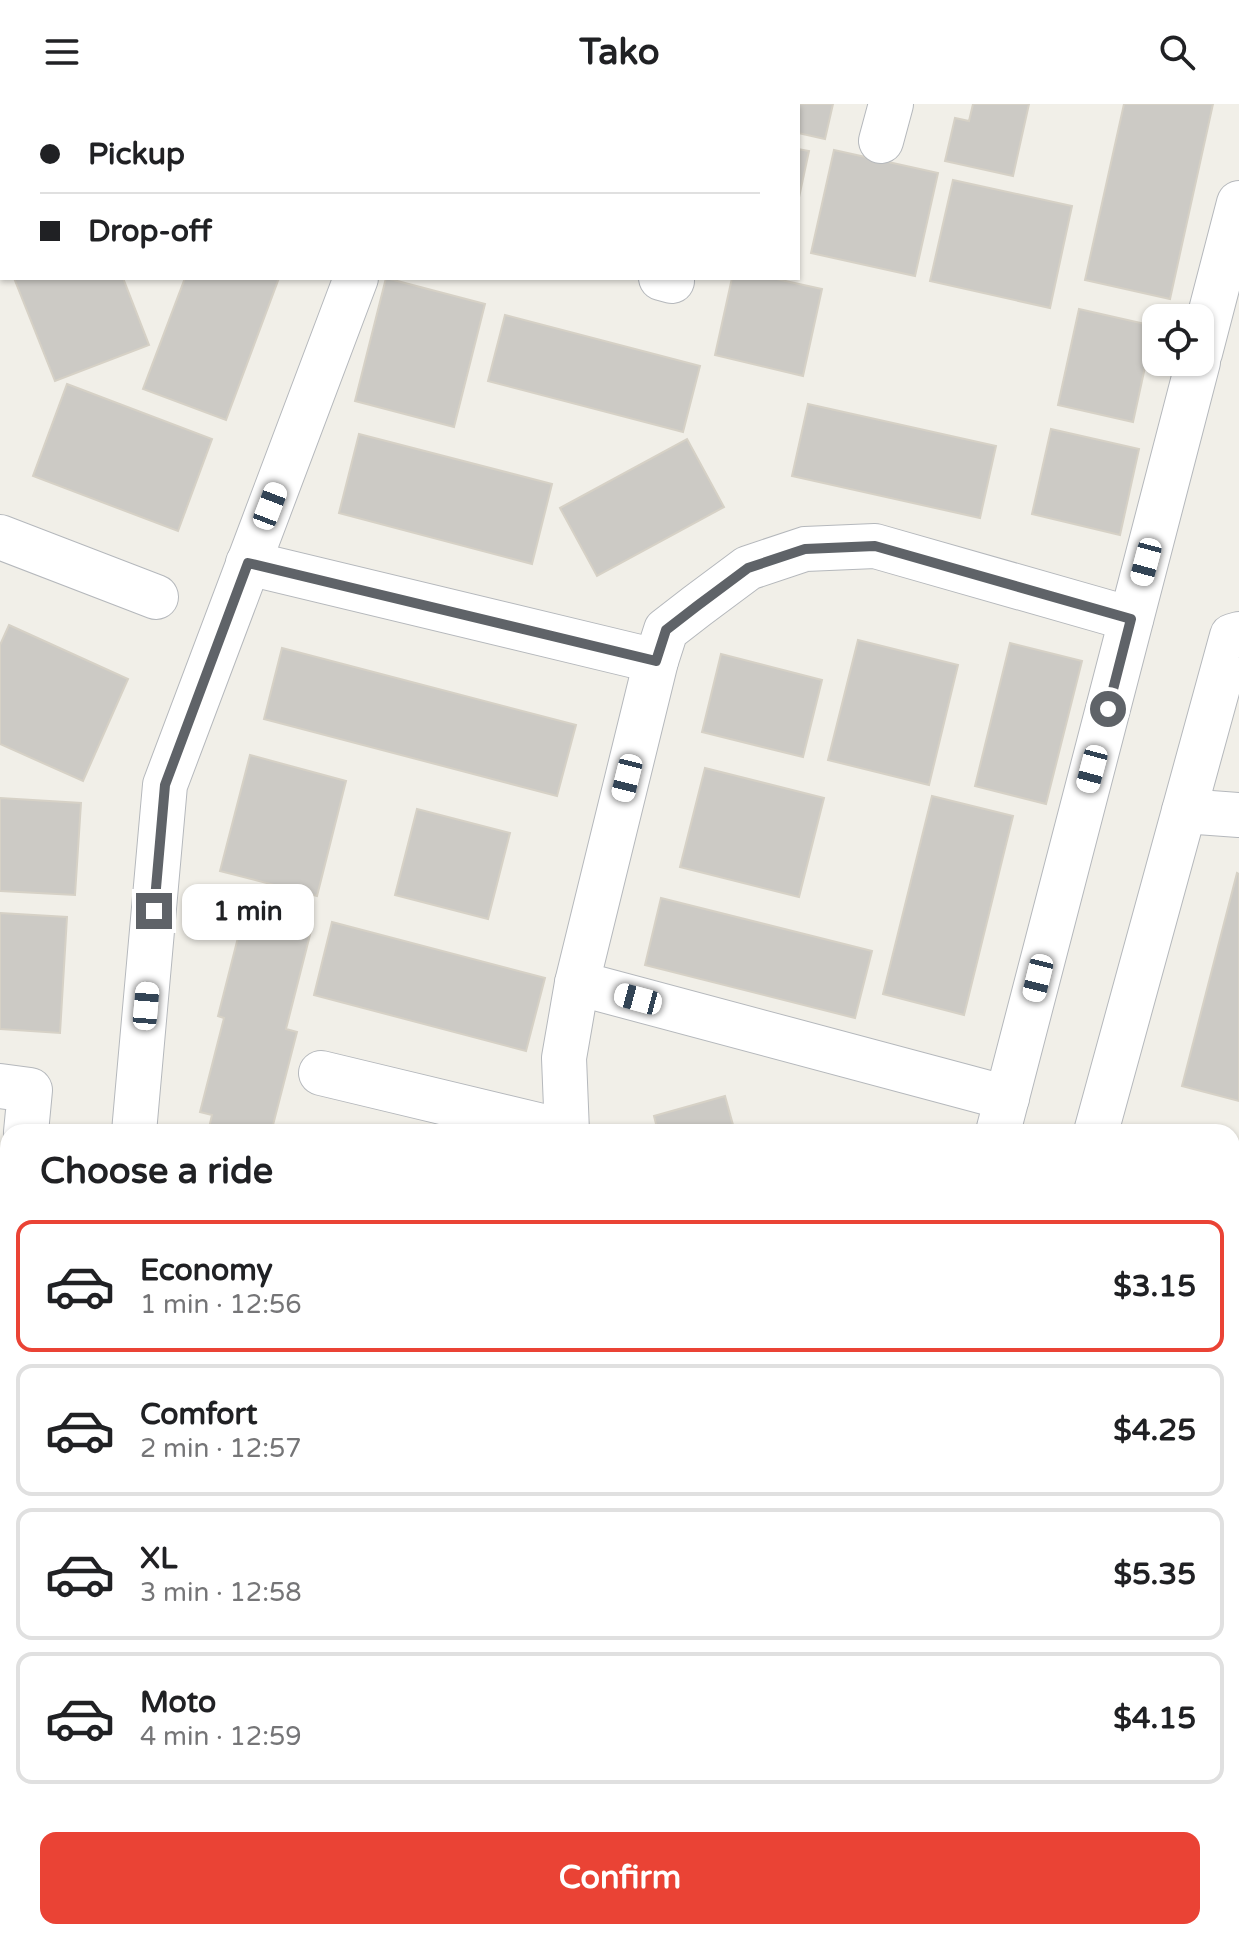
<!DOCTYPE html>
<meta charset="utf-8">
<style>
:root{--surface:#fff;--page:#f6f6f6;--text:#202124;--muted:#757577;--line:#e0e0e0;--accent:#ea4335}
body{margin:0;font-family:"Varela Round",sans-serif;background:var(--page);color:var(--text);height:100vh;display:flex;flex-direction:column;font-size:30px;white-space:nowrap}
*{box-sizing:border-box;margin:0}
p{font-size:26px;color:var(--muted)}
.icon{flex:none;width:44px;height:44px;fill:none;stroke:currentColor;stroke-width:2;stroke-linecap:round;stroke-linejoin:round}
.map{position:relative;flex:1;overflow:hidden}
.side{position:absolute;left:0px;top:1020px;width:1240px;height:816px;display:flex;flex-direction:column;background:var(--surface);border-radius:24px 24px 0 0;box-shadow:0 2px 6px #0004}
.side>*{flex:none}
.banner{position:absolute;left:0px;top:0px;width:800px;height:176px;box-shadow:0 2px 6px #0004;display:grid;align-content:center;height:176px;padding:0 40px;background:var(--surface)}
.fabs{position:absolute;left:1142px;top:200px;display:grid;gap:16px}
.fabs a{display:grid;place-items:center;width:72px;height:72px;border-radius:16px;background:var(--surface);box-shadow:0 2px 6px #0004;font-size:40px}
.end{position:absolute;width:36px;height:36px;margin:-18px;border:10px solid #5f6368;background:#fff;box-shadow:0 0 0 4px #fff}
.from{border-radius:50%}
.bubble{position:absolute;height:56px;border-radius:16px;background:var(--surface);box-shadow:0 2px 6px #0004;font-size:26px;font-weight:700;line-height:56px;text-align:center}
.car{position:absolute;width:24px;height:48px;margin:-24px -12px;border-radius:10px;box-shadow:0 0 6px 2px #0007;background:linear-gradient(#fff 24%,#345 0 40%,#fff 0 76%,#345 0 86%,#fff 0)}
.banner b{display:flex;align-items:center;gap:28px;height:76px;font-size:30px}
.banner b+b{border-top:2px solid var(--line)}
.banner i{width:20px;height:20px;background:var(--text)}
ul{padding:0;list-style:none}
li{display:flex;align-items:center;gap:24px;height:132px;margin:0 16px 12px;padding:0 24px;border:4px solid var(--line);border-radius:16px}
li div{flex:1}
li b{display:block;font-size:30px}
li em{font-style:normal;font-weight:700}
li.active{border-color:var(--accent)}
li>.icon{width:72px;height:72px;stroke-width:1.5}
h2{padding:0 40px;font-size:36px;line-height:96px}
.cta{display:flex;gap:16px;margin-top:auto;padding:16px 40px}
.cta a{flex:1;height:92px;border-radius:16px;background:var(--accent);color:#fff;font-size:32px;font-weight:700;line-height:92px;text-align:center}
header{display:flex;justify-content:space-between;align-items:center;height:104px;padding:0 40px;background:var(--surface);font-size:36px;font-weight:700}
.map>svg:first-child{display:block}
.lines{fill:none;stroke-linecap:round;stroke-linejoin:round}
.stream{stroke:#aadaff;stroke-width:11}
.building{fill:#cccac5;stroke:#d6d1c6;stroke-width:2}
.minor-casing{stroke:#b5b8bc;stroke-width:46}
.minor{stroke:#fff;stroke-width:44}
.route{stroke:#5f6368;stroke-width:10}
</style>
<header><svg class="icon" aria-label="menu" viewBox="0 0 24 24"><path d="M4 6h16M4 12h16M4 18h16"/></svg>Tako<svg class="icon" aria-label="search" viewBox="0 0 24 24"><circle cx="10" cy="10" r="6"/><path d="M15 15l6 6"/></svg></header>
<div class="map">
<svg width="1239" height="1836" viewBox="0 0 1239 1836">
<rect width="100%" height="100%" fill="#f1efe8"/>
<g class="lines">
<path class="stream" d="M900,1828L926,1836"/>
</g>
<g class="building">
<path d="M250,0H337L250,2Z"/>
<path d="M461,0H564L460,2Z"/>
<path d="M744,0H833L825,35L798,29V2H744Z"/>
<path d="M973,0H1029L1013,72L945,57L955,14L969,17Z"/>
<path d="M1124,0H1213L1170,195L1085,176Z"/>
<path d="M798,45L809,47L798,98Z"/>
<path d="M834,46L938,69L915,172L811,149Z"/>
<path d="M953,76L1072,102L1050,204L930,177Z"/>
<path d="M14,174H123L149,241L55,277Z"/>
<path d="M185,174H279L226,316L143,285Z"/>
<path d="M386,174L485,200L454,323L355,297Z"/>
<path d="M732,174H772L822,185L803,272L715,251Z"/>
<path d="M1079,205L1154,222L1133,318L1058,301Z"/>
<path d="M505,211L700,262L683,328L488,277Z"/>
<path d="M67,280L212,335L178,427L33,372Z"/>
<path d="M808,300L996,342L980,414L792,372Z"/>
<path d="M1051,325L1139,345L1120,431L1032,410Z"/>
<path d="M359,330L552,380L532,460L339,409Z"/>
<path d="M687,335L724,403L597,472L560,404Z"/>
<path d="M9,521L128,575L83,677L0,640V541Z"/>
<path d="M858,536L958,561L929,681L828,656Z"/>
<path d="M1010,539L1082,557L1046,700L975,682Z"/>
<path d="M282,544L576,621L557,692L264,615Z"/>
<path d="M721,550L822,576L803,653L702,628Z"/>
<path d="M250,651L346,677L317,792L220,767Z"/>
<path d="M705,664L824,694L799,793L680,763Z"/>
<path d="M932,692L1013,712L964,911L883,890Z"/>
<path d="M0,694L81,699L75,791L0,787Z"/>
<path d="M417,705L510,729L488,815L395,791Z"/>
<path d="M1237,769L1239,770V997L1182,982Z"/>
<path d="M661,794L872,847L855,914L645,861Z"/>
<path d="M245,806L312,823L286,925L297,928L273,1021L282,1023L280,1028H208L212,1011L200,1008L224,914L218,912Z"/>
<path d="M0,809L67,813L60,929L0,925Z"/>
<path d="M332,818L545,874L526,947L314,891Z"/>
<path d="M725,992L735,1028H658L654,1012Z"/>
<path d="M1232,1049L1239,1051V1278L1232,1276Z"/>
<rect x="1232" y="1729" width="7" height="76"/>
</g>
<g class="lines">
<defs>
<g id="minor">
<path d="M421,2V0"/>
<path d="M881,37L891,0"/>
<path d="M661,174L672,177"/>
<path d="M1200,249L1239,99"/>
<path d="M0,433L156,493"/>
<path d="M248,459L656,557"/>
<path d="M1184,707L1239,711"/>
<path d="M577,879L1007,994"/>
<path d="M321,969L567,1028"/>
<path d="M0,982L30,986L26,1028"/>
<path d="M134,1028L165,681L356,174"/>
<path d="M567,1028L564,954L577,879L656,557L666,526L697,502L748,464L805,445L875,442L1131,515"/>
<path d="M998,1028L1198,258"/>
<path d="M1096,1028L1232,532L1239,530"/>
<path d="M0,1328L8,1235"/>
<path d="M0,1555L8,1557"/>
<path d="M1232,1639H1239"/>
<path d="M0,1726L8,1728"/>
<path d="M736,1828L738,1836"/>
<path d="M239,1836L240,1828"/>
<path d="M512,1836L513,1828"/>
<path d="M559,1836V1828"/>
</g>
</defs>
<use href="#minor" class="minor-casing"/>
<use href="#minor" class="minor"/>
</g>
<g class="lines">
<path class="route" d="M154,807L165,681L248,459L656,557L666,526L697,502L748,464L805,445L875,442L1131,515L1108,605"/>
</g>
</svg>
<div class="fabs">
<a><svg class="icon" aria-label="locate" viewBox="0 0 24 24"><circle cx="12" cy="12" r="6"/><path d="M12 2v4M12 18v4M2 12h4M18 12h4"/></svg></a>
</div>
<i class="end from" style="left:1108px;top:605px"></i>
<i class="end" style="left:154px;top:807px"></i>
<div class="bubble" style="left:182px;top:780px;width:132px">1 min</div>
<i class="car" style="left:270px;top:402px;rotate:21deg"></i>
<i class="car" style="left:1146px;top:458px;rotate:195deg"></i>
<i class="car" style="left:1092px;top:665px;rotate:195deg"></i>
<i class="car" style="left:627px;top:674px;rotate:194deg"></i>
<i class="car" style="left:1038px;top:874px;rotate:194deg"></i>
<i class="car" style="left:638px;top:895px;rotate:285deg"></i>
<i class="car" style="left:146px;top:902px;rotate:5deg"></i>
<div class="banner">
<b><i class="from"></i>Pickup</b>
<b><i></i>Drop-off</b>
</div>
<section class="side">
<h2>Choose a ride</h2>
<ul>
<li class="active"><svg class="icon" aria-label="car" viewBox="0 0 24 24"><path d="M5 17H2v-5l4-1 3-4h7l3 4 3 1v5h-3M9 17h6M6 11h13"/><circle cx="7" cy="17" r="2"/><circle cx="17" cy="17" r="2"/></svg><div><b>Economy</b><p>1 min · 12:56</p></div><em>$3.15</em></li>
<li><svg class="icon" aria-label="car" viewBox="0 0 24 24"><path d="M5 17H2v-5l4-1 3-4h7l3 4 3 1v5h-3M9 17h6M6 11h13"/><circle cx="7" cy="17" r="2"/><circle cx="17" cy="17" r="2"/></svg><div><b>Comfort</b><p>2 min · 12:57</p></div><em>$4.25</em></li>
<li><svg class="icon" aria-label="car" viewBox="0 0 24 24"><path d="M5 17H2v-5l4-1 3-4h7l3 4 3 1v5h-3M9 17h6M6 11h13"/><circle cx="7" cy="17" r="2"/><circle cx="17" cy="17" r="2"/></svg><div><b>XL</b><p>3 min · 12:58</p></div><em>$5.35</em></li>
<li><svg class="icon" aria-label="car" viewBox="0 0 24 24"><path d="M5 17H2v-5l4-1 3-4h7l3 4 3 1v5h-3M9 17h6M6 11h13"/><circle cx="7" cy="17" r="2"/><circle cx="17" cy="17" r="2"/></svg><div><b>Moto</b><p>4 min · 12:59</p></div><em>$4.15</em></li>
</ul>
<div class="cta"><a>Confirm</a></div>
</section>
</div>
